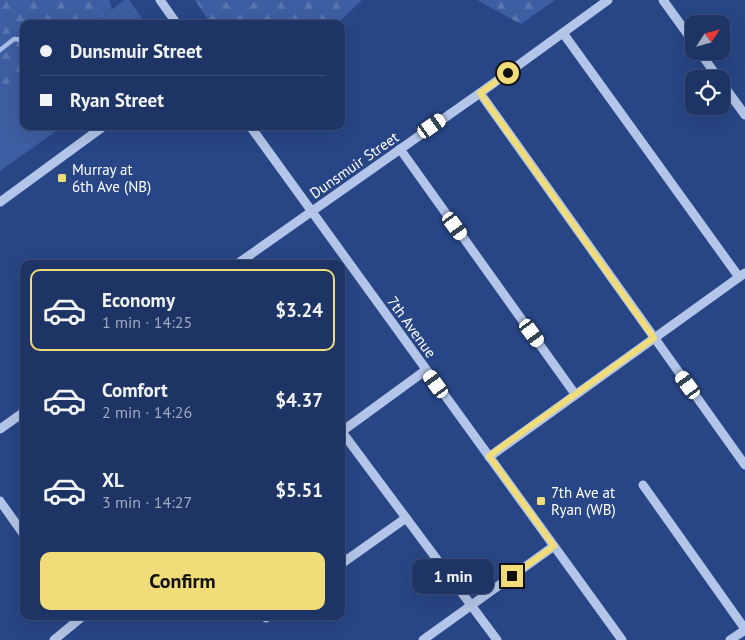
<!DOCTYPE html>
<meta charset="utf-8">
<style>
:root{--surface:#1e3464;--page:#2b3f6d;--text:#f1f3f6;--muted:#a1aabf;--line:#3c4f78;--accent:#f0dc79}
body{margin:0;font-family:"PT Sans",sans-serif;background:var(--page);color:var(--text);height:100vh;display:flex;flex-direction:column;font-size:19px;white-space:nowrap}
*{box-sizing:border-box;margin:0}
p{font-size:16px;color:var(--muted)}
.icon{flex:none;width:28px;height:28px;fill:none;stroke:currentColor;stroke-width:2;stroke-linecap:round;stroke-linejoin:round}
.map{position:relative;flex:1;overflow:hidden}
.panel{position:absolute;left:20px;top:260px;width:325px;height:360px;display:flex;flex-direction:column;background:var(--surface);border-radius:10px;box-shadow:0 5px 20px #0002,0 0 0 1px var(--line)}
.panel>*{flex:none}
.hud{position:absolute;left:20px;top:20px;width:325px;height:110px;border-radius:10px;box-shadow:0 5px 20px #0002,0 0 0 1px var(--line);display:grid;align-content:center;height:110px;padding:0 20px;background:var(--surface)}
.needle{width:32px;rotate:54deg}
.controls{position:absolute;left:685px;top:15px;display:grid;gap:10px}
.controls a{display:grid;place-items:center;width:45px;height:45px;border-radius:10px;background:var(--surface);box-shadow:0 5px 20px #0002,0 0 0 1px var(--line);font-size:25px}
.end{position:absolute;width:22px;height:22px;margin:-11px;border:6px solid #f0dc79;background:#111;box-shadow:0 0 0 2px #111}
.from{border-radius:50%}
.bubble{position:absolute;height:35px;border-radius:10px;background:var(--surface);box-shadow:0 5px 20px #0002,0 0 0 1px var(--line);font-size:16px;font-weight:700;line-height:35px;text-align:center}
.car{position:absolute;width:15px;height:30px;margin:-15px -8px;border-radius:6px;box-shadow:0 0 4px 1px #0007;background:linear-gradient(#fff 24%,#345 0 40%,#fff 0 76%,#345 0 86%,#fff 0)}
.hud b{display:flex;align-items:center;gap:18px;height:48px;font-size:19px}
.hud b+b{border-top:1px solid var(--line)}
.hud i{width:12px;height:12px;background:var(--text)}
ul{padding:9px 0 0;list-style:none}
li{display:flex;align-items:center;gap:15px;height:82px;margin:0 10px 8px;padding:0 10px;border:2px solid transparent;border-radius:10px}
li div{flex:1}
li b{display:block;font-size:19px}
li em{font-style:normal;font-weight:700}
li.selected{border-color:var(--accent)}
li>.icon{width:45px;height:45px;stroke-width:1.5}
.button{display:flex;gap:10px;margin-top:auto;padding:10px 20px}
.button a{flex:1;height:58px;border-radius:10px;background:var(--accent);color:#111;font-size:20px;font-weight:700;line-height:58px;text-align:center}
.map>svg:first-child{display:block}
.green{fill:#3d5ea2}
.forest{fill:url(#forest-firs)}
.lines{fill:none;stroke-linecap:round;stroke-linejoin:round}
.stream{stroke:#a8bee8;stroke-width:4.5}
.minor{stroke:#b3c5e8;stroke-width:9}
.route{stroke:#f0dc79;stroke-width:6}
.poi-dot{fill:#f0dc79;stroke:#284686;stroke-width:2}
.labels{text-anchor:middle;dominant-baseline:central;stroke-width:4;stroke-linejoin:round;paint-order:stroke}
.street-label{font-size:15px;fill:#fff;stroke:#284686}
.poi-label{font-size:15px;fill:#fff;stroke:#284686;text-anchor:start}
</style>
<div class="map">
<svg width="745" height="640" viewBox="0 0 745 640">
<defs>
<pattern id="forest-firs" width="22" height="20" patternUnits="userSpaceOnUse" patternTransform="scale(1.25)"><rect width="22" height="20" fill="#3d5ea2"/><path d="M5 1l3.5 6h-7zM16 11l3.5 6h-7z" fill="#5a76b0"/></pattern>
</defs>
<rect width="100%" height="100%" fill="#284686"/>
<g class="green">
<path d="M125,0H129L146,24H92Z"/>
<path d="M24,72V126H63L0,171V88Z"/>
</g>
<g class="forest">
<path d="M0,0H109L112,9L92,24H24V72L0,89Z"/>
<path d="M195,0H362L337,24H211Z"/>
<path d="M477,0H555L521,24Z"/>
</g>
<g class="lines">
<path class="stream" d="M0,50L14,39L24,40"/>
<g class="minor">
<path d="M160,0L177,24"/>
<path d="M663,0L694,43"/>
<path d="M563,33L739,277"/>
<path d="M699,51L719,79"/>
<path d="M721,82L745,115"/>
<path d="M480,93L745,465"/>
<path d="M250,126L622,640"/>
<path d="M400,149L575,394"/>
<path d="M0,202L104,126"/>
<path d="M237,264L480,93L608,0"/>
<path d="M0,429L24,412"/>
<path d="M341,432L426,370"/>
<path d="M342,432L497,640"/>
<path d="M489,457L745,273"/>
<path d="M643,485L745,629"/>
<path d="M0,501L24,535"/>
<path d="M341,564L406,518"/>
<path d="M266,618L267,616"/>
<path d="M54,640L83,616"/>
<path d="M423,640L554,546"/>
<path d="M730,640L745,630"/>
</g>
</g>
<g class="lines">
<path class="route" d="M508,73L480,93L654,338L489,456L554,546L512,576"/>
</g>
<g class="poi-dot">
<rect x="57" y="173" width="10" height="10" rx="2.5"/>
<rect x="536" y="496" width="10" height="10" rx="2.5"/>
</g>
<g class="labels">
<g class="street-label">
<text transform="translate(354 165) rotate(-35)">Dunsmuir Street</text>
<text transform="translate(412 327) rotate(54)">7th Avenue</text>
</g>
<g class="poi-label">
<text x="72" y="169">Murray at<tspan x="72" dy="17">6th Ave (NB)</tspan></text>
<text x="551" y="492">7th Ave at<tspan x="551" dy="17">Ryan (WB)</tspan></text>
</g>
</g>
</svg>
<div class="controls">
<a><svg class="needle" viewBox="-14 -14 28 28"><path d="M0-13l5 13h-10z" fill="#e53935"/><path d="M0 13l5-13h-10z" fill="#a1aabf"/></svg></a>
<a><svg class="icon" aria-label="locate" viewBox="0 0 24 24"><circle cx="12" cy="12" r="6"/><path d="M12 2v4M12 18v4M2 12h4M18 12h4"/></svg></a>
</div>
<i class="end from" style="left:508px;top:73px"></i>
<i class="end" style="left:512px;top:576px"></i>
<div class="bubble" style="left:412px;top:559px;width:82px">1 min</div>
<i class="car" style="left:432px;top:126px;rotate:55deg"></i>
<i class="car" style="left:455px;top:226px;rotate:144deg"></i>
<i class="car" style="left:532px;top:333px;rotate:144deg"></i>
<i class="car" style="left:436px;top:384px;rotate:324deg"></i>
<i class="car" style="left:688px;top:385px;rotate:324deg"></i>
<div class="hud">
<b><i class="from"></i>Dunsmuir Street</b>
<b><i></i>Ryan Street</b>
</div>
<section class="panel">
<ul>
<li class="selected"><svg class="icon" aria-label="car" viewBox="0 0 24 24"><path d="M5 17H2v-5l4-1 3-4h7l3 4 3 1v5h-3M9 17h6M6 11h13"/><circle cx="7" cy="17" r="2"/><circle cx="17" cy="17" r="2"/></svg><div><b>Economy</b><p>1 min · 14:25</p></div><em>$3.24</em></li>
<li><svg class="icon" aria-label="car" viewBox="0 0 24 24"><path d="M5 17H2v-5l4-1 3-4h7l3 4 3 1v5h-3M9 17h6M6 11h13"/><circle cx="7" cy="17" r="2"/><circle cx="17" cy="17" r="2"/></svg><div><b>Comfort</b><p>2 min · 14:26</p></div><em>$4.37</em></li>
<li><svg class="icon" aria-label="car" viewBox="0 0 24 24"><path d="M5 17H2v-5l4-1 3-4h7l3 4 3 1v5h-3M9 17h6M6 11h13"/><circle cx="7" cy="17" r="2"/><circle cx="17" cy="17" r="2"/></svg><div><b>XL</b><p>3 min · 14:27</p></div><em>$5.51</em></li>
</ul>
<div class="button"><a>Confirm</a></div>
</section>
</div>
